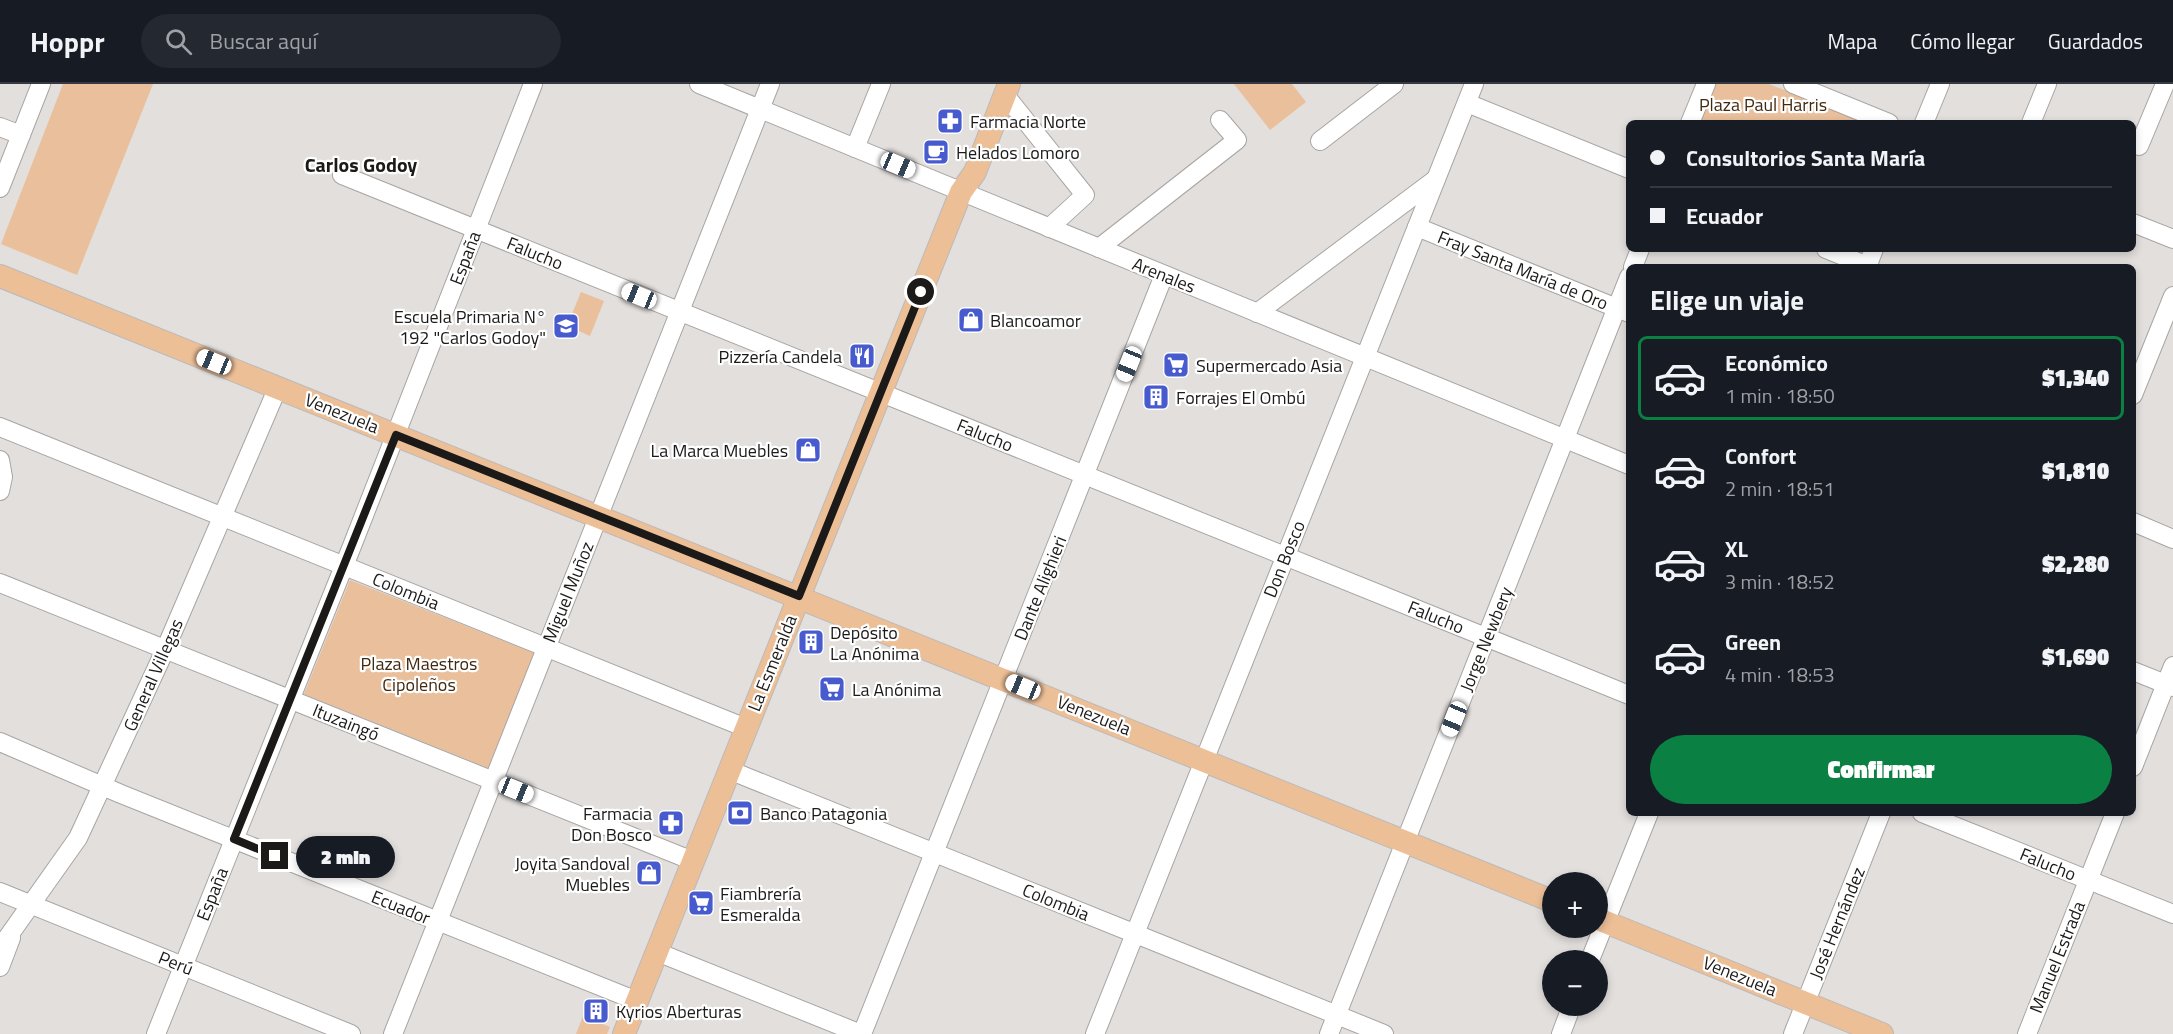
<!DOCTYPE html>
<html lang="es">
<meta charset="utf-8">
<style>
:root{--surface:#171b24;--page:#242831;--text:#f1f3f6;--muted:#9ea1a6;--line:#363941;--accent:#0b8043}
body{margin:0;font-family:"Titillium Web",sans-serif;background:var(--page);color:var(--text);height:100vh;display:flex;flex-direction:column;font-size:22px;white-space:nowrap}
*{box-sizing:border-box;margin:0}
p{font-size:20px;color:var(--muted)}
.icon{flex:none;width:33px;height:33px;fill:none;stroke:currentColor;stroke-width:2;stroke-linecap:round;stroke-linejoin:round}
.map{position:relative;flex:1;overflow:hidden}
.details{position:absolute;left:1626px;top:180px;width:510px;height:552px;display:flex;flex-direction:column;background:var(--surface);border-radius:9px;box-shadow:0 3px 9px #0003}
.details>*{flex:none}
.top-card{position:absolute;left:1626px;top:36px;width:510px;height:132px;border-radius:9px;box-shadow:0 3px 9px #0003;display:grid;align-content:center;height:132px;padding:0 24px;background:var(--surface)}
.buttons{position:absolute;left:1542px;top:788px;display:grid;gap:12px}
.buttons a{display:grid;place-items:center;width:66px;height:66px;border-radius:50%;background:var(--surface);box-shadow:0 3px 9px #0003;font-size:30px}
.end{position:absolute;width:27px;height:27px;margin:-14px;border:8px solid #1b1a19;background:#fff;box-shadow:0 0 0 3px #fff}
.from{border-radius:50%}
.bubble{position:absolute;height:42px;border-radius:21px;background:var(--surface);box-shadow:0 3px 9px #0003;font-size:20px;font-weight:800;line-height:42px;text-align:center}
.car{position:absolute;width:18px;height:36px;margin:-18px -9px;border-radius:8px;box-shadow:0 0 4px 2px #0007;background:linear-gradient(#fff 24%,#345 0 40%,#fff 0 76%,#345 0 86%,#fff 0)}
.top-card b{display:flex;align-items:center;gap:21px;height:57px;font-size:22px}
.top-card b+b{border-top:2px solid var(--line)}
.top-card i{width:15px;height:15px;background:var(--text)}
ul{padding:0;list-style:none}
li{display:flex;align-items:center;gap:18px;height:84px;margin:0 12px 9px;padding:0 12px;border:3px solid transparent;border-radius:9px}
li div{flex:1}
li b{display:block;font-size:22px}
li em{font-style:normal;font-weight:800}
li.current{border-color:var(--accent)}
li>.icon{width:54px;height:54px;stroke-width:1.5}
h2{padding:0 24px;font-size:27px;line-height:72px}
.action{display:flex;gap:12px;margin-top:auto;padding:12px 24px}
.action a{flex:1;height:69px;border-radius:36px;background:var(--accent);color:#fff;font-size:24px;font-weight:800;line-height:69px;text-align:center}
header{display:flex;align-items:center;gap:36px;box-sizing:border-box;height:84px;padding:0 30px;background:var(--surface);border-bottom:2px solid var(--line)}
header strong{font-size:28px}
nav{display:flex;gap:33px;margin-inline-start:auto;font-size:21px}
.search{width:420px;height:54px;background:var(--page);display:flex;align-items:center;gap:15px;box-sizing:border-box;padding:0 21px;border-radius:33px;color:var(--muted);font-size:22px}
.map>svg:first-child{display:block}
.green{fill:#eabf9b}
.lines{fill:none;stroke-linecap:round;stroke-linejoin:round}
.minor-casing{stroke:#a8a5a3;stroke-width:20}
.major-casing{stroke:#bbbaba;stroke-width:24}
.minor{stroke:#fff;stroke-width:18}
.major{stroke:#ecbf97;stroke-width:22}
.route{stroke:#1b1a19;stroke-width:8}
.labels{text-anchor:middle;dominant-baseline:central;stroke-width:4.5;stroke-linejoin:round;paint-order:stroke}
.park-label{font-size:18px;fill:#422911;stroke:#fff}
.poi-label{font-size:18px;fill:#1b1a19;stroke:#fff;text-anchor:start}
.street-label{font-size:18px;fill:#1b1a19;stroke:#fff}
.neighbourhood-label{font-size:20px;font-weight:bold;fill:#1b1a19;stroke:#fff}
</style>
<header>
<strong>Hoppr</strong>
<div class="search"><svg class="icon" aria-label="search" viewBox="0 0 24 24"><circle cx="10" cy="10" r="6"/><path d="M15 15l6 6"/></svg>Buscar aquí</div>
<nav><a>Mapa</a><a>Cómo llegar</a><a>Guardados</a></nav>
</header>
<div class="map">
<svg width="2173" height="950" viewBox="0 0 2173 950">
<rect width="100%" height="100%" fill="#e2dfdd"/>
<g class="green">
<path d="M63,0H153L77,191L1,160Z"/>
<path d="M1234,0H1292L1306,18L1270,46Z"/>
<path d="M1716,0H1769L1866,39H1700Z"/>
<path d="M581,208L604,217L590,252L567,242Z"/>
<path d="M350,496L534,569L488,684L304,610Z"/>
<path d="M583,932L610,943L607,950H576Z"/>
</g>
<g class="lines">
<defs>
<g id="minor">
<path d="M699,0L1629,381"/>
<path d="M1793,0L1889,39"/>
<path d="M1005,11L1085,111L1049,144"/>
<path d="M1467,19L1629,85"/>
<path d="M1690,39L1706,0"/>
<path d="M1924,39L1940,0"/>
<path d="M2031,39L2047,0"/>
<path d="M0,43L21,51"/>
<path d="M1320,57L1394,0"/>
<path d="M2139,62L2165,0"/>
<path d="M855,64L881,0"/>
<path d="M342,91L1629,611"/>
<path d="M0,104L41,0"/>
<path d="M2133,139L2173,155"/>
<path d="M1417,143L1629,229"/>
<path d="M1099,164L1237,56L1220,36"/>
<path d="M1826,165L1870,183"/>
<path d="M1633,183L1640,165"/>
<path d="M1867,183L1874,165"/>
<path d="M1257,229L1436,95"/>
<path d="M2133,311L2173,212"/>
<path d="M0,343L746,644"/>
<path d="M0,376L3,393L0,407"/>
<path d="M2133,438L2173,455"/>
<path d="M0,499L693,777"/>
<path d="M2133,587L2173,603"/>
<path d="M0,658L121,710L637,917"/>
<path d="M2133,683L2173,582"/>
<path d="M729,686L1384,950"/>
<path d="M1922,729L2173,830"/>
<path d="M0,808L351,950"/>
<path d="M0,864L78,754L165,566L278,303"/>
<path d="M657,868L861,950"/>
<path d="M1590,876L1649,729"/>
<path d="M0,883L11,854"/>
<path d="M156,950L352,462L533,0"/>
<path d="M393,950L770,0"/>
<path d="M862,950L1164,191"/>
<path d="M1095,950L1474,0"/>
<path d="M1329,950L1629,193"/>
<path d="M1561,950L1572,921"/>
<path d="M1793,950L1881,729"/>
<path d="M2027,950L2115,729"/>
</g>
<g id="major">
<path d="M0,192L1552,817"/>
<path d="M1598,835L1882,950"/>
<path d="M624,950L961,108L975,88L1009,0"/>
</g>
</defs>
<use href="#minor" class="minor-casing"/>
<use href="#major" class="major-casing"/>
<use href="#minor" class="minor"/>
<use href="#major" class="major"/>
</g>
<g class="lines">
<path class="route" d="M275,772L234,755L396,351L799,512L921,208"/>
</g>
<defs>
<symbol id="pharmacy-square" viewBox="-11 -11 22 22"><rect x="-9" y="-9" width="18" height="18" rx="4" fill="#475ace" stroke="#fff"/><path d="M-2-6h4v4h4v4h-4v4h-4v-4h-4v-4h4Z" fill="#fff"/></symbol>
<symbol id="cafe-square" viewBox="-11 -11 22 22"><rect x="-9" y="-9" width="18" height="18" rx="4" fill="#475ace" stroke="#fff"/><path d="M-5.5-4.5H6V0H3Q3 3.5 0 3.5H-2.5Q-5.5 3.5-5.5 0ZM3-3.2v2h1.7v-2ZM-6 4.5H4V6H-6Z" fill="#fff"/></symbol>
<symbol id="shop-square" viewBox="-11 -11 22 22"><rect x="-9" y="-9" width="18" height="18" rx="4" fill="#475ace" stroke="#fff"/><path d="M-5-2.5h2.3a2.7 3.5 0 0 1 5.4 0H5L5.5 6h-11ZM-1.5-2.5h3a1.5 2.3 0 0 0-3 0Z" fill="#fff"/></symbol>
<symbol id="school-square" viewBox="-11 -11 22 22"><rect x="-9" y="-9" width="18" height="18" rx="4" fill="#475ace" stroke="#fff"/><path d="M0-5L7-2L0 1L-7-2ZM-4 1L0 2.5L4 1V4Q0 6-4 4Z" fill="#fff"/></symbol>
<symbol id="restaurant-square" viewBox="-11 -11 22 22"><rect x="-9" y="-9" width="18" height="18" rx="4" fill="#475ace" stroke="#fff"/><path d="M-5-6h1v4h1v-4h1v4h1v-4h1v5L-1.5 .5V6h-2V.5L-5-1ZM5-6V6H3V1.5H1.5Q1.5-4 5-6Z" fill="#fff"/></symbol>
<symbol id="supermarket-square" viewBox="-11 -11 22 22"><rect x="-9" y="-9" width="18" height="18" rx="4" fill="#475ace" stroke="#fff"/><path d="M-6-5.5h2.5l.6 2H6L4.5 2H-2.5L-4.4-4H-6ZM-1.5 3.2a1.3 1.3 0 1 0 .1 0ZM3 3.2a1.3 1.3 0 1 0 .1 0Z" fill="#fff"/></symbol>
<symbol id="building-square" viewBox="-11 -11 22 22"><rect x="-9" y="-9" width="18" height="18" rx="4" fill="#475ace" stroke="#fff"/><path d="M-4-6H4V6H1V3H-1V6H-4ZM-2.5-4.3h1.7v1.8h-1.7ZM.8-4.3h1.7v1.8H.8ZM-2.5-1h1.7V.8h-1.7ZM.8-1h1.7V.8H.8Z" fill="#fff"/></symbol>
<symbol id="bank-square" viewBox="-11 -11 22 22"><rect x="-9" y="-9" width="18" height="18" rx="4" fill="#475ace" stroke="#fff"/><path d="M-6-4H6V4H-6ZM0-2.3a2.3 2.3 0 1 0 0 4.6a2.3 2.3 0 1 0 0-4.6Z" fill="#fff"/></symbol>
</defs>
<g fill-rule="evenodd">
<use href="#pharmacy-square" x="935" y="22" width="30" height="30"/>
<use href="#cafe-square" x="921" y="53" width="30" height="30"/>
<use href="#shop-square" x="956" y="221" width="30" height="30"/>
<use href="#school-square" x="551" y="227" width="30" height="30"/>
<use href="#restaurant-square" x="847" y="257" width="30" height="30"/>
<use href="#supermarket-square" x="1161" y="266" width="30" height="30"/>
<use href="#building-square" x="1141" y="298" width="30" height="30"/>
<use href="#shop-square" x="793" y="351" width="30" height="30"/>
<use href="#building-square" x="796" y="543" width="30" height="30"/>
<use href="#supermarket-square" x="817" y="590" width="30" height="30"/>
<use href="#bank-square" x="725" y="714" width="30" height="30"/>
<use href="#pharmacy-square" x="656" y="724" width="30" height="30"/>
<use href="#shop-square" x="634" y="774" width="30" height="30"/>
<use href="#supermarket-square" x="686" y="804" width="30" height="30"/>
<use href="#building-square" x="581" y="912" width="30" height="30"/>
</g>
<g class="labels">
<g class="park-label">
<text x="1763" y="20">Plaza Paul Harris</text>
<text x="419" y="579">Plaza Maestros<tspan x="419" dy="21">Cipoleños</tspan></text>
</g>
<g class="poi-label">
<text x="970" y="37">Farmacia Norte</text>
<text x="956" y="68">Helados Lomoro</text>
<text x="546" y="232" text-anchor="end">Escuela Primaria N°<tspan x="546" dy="21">192 "Carlos Godoy"</tspan></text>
<text x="990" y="236">Blancoamor</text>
<text x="842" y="272" text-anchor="end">Pizzería Candela</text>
<text x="1196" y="281">Supermercado Asia</text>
<text x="1176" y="313">Forrajes El Ombú</text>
<text x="788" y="366" text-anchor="end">La Marca Muebles</text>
<text x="830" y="548">Depósito<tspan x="830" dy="21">La Anónima</tspan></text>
<text x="852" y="605">La Anónima</text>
<text x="652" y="729" text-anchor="end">Farmacia<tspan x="652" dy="21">Don Bosco</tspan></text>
<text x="760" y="729">Banco Patagonia</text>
<text x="630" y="779" text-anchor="end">Joyita Sandoval<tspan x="630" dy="21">Muebles</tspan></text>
<text x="720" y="809">Fiambrería<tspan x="720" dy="21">Esmeralda</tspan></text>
<text x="616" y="927">Kyrios Aberturas</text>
</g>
<g class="street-label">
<text transform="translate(535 169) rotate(22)">Falucho</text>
<text transform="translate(465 174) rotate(-69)">España</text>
<text transform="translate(1523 186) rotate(22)">Fray Santa María de Oro</text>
<text transform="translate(1164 191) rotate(22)">Arenales</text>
<text transform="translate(342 329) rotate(22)">Venezuela</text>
<text transform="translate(985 351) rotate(22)">Falucho</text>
<text transform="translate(1284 475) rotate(-68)">Don Bosco</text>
<text transform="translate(1040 504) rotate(-68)">Dante Alighieri</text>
<text transform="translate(406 507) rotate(22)">Colombia</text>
<text transform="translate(568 508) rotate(-68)">Miguel Muñoz</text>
<text transform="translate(1436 533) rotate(22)">Falucho</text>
<text transform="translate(1486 555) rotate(-68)">Jorge Newbery</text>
<text transform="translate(772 579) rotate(-68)">La Esmeralda</text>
<text transform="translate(153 591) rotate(-66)">General Villegas</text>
<text transform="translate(1094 631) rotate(22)">Venezuela</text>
<text transform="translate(346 638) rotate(22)">Ituzaingó</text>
<text transform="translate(2048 780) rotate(22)">Falucho</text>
<text transform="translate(212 810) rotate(-68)">España</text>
<text transform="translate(1056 818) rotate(22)">Colombia</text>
<text transform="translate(401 823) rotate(22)">Ecuador</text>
<text transform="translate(1837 839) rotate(-68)">José Hernández</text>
<text transform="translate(2057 873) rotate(-68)">Manuel Estrada</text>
<text transform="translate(176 879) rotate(22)">Perú</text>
<text transform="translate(1740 892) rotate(22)">Venezuela</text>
</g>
<g class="neighbourhood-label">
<text x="361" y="80">Carlos Godoy</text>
</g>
</g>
</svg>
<div class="buttons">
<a>+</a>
<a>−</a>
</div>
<i class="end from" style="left:921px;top:208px"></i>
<i class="end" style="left:275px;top:772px"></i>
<div class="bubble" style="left:296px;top:752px;width:99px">2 min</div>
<i class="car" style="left:898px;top:81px;rotate:113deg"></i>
<i class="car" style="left:639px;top:212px;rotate:292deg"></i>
<i class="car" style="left:214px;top:278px;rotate:292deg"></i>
<i class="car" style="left:1129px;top:280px;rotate:202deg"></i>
<i class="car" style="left:1023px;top:603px;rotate:292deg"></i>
<i class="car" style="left:1454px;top:635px;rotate:202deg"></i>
<i class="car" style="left:516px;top:706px;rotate:112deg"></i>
<div class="top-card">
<b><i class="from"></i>Consultorios Santa María</b>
<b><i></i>Ecuador</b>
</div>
<section class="details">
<h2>Elige un viaje</h2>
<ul>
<li class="current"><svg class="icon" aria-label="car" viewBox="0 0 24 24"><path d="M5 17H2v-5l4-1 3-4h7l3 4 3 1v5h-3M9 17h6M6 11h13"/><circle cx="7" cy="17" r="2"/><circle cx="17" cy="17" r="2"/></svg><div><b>Económico</b><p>1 min · 18:50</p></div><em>$1,340</em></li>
<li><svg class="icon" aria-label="car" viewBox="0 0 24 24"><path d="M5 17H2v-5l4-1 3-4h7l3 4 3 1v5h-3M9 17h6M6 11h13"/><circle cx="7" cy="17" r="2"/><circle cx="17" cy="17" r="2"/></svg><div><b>Confort</b><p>2 min · 18:51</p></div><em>$1,810</em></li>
<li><svg class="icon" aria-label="car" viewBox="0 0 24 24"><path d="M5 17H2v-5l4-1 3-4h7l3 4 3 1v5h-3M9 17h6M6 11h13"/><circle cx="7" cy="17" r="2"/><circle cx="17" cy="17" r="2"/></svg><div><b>XL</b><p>3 min · 18:52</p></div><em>$2,280</em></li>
<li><svg class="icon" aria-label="car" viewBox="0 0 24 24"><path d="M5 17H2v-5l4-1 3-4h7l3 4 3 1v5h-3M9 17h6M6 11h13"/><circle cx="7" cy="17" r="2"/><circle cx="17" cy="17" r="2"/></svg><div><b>Green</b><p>4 min · 18:53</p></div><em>$1,690</em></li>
</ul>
<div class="action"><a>Confirmar</a></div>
</section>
</div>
